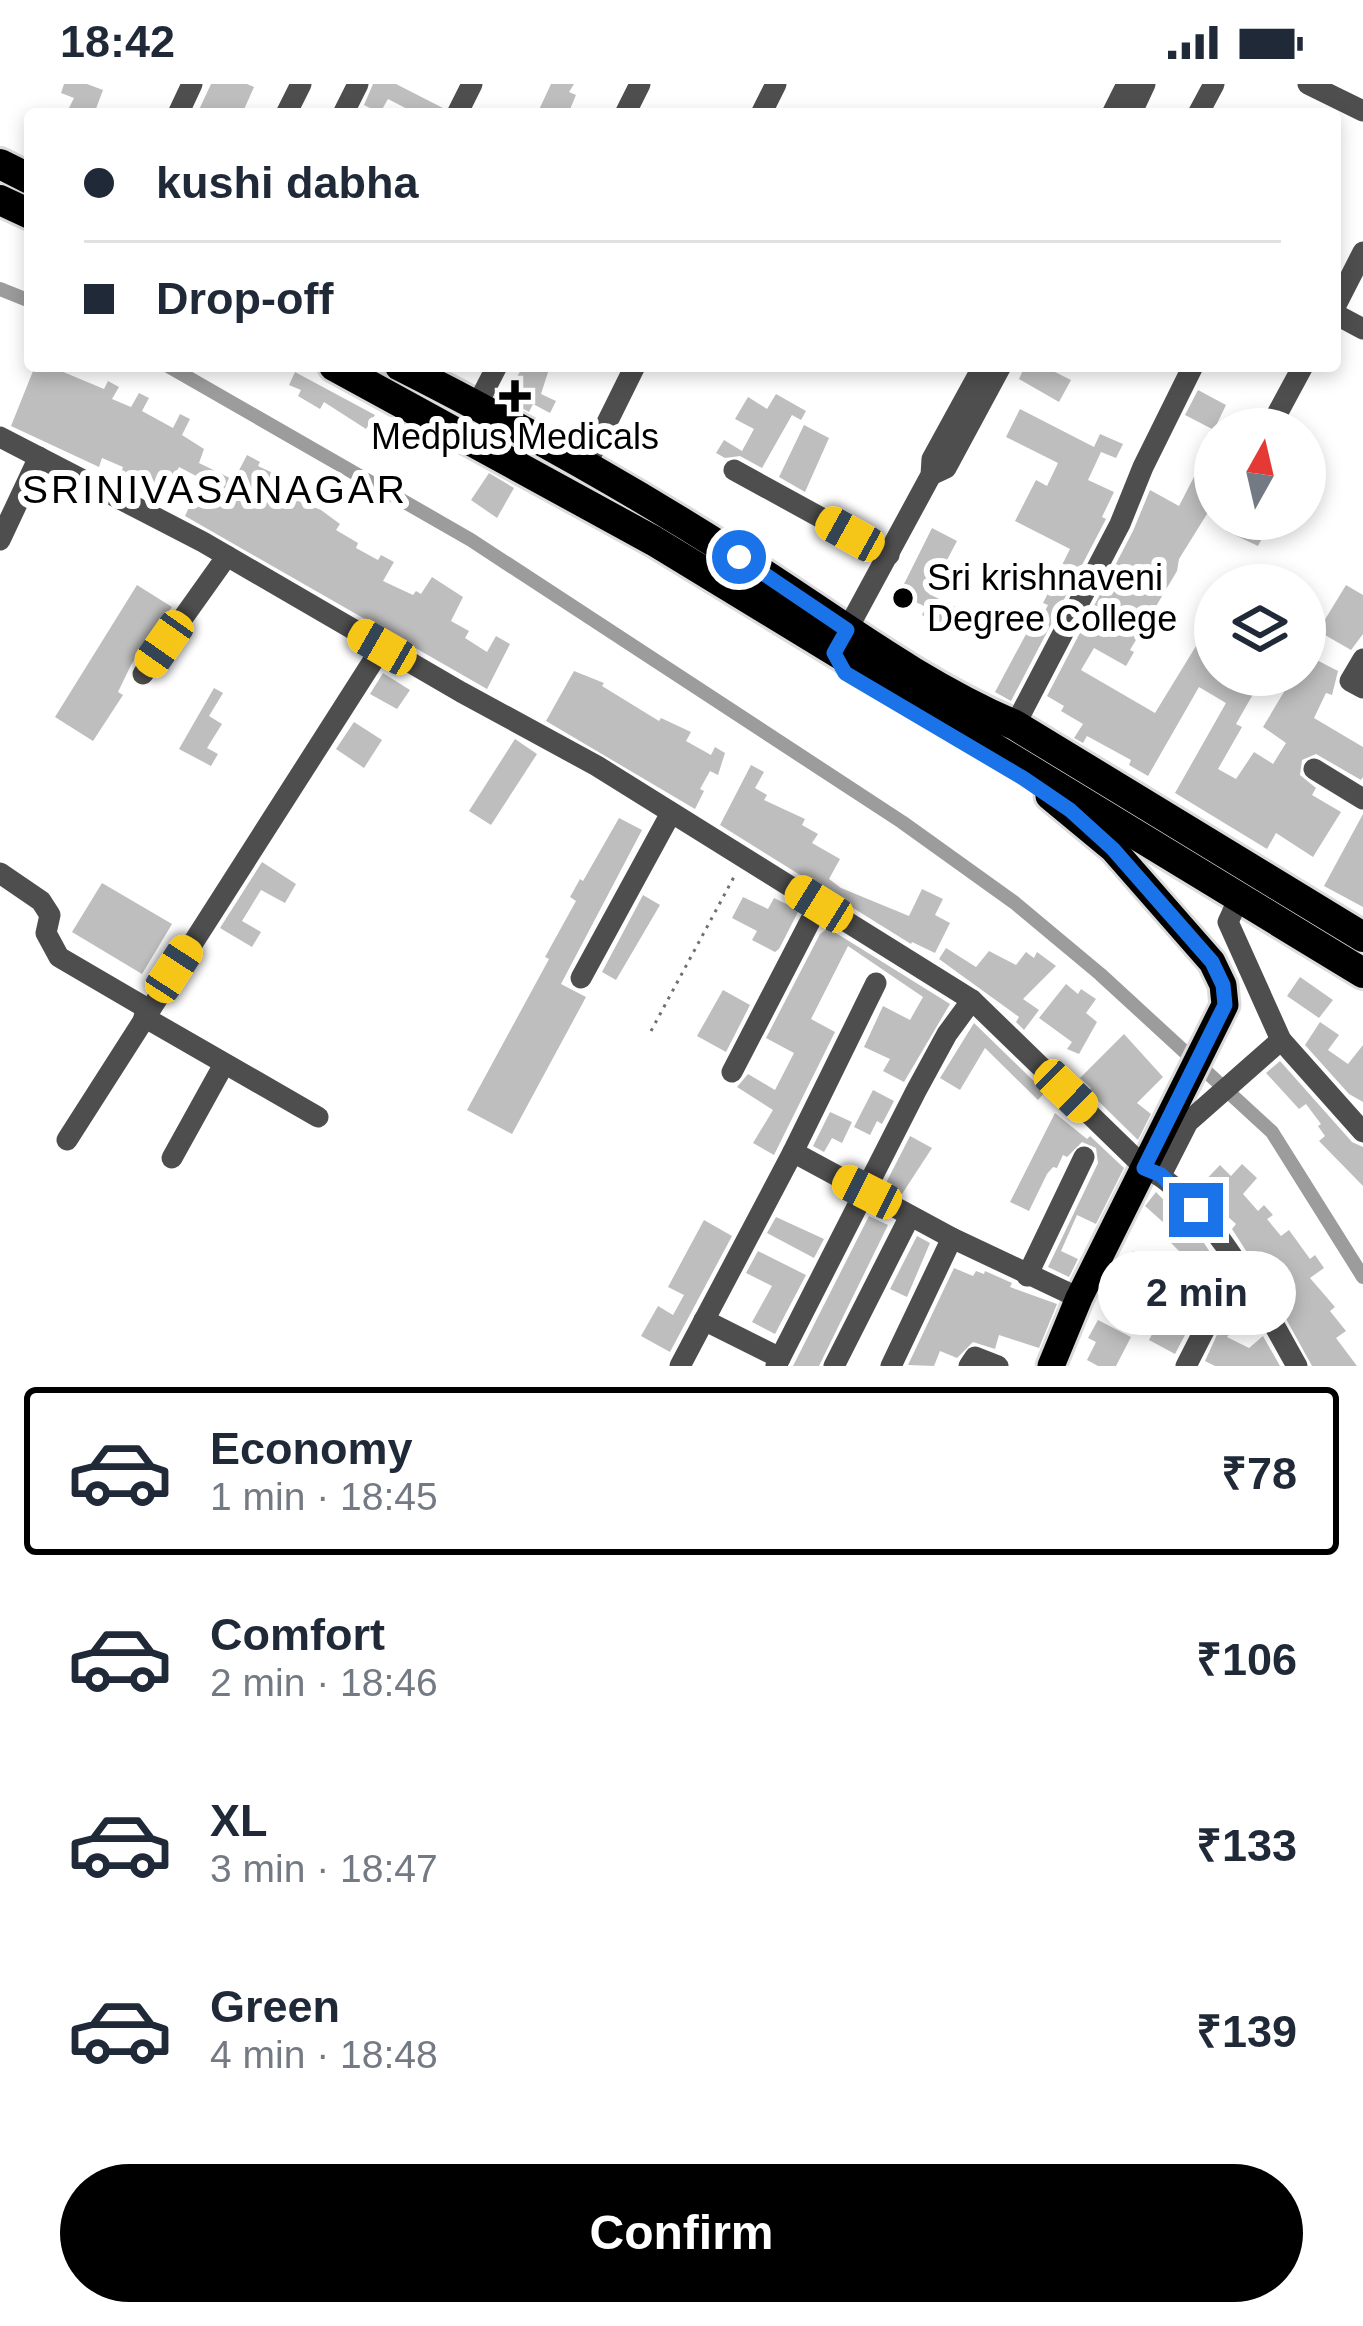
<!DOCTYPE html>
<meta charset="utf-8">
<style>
:root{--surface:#fff;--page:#f2f2f3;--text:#1f2937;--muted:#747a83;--line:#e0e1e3;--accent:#000}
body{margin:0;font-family:Helvetica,sans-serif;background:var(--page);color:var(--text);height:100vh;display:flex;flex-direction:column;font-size:45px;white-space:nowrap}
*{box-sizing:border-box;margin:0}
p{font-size:39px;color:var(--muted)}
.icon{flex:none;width:66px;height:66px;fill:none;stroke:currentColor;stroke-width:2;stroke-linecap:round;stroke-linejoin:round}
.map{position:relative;height:1282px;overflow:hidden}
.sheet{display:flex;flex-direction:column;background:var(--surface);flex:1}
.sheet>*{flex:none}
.banner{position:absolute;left:24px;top:24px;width:1317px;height:264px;border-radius:12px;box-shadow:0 6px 18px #0003;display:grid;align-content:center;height:264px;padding:0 60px;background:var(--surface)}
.needle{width:78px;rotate:8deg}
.controls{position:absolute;left:1194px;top:324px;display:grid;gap:24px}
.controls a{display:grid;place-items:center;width:132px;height:132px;border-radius:50%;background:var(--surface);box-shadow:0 6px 18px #0003;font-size:60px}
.end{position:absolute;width:54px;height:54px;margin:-27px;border:15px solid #1a73e8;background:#fff;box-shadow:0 0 0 6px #fff}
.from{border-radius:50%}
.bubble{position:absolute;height:84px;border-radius:42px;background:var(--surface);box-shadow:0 6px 18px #0003;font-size:39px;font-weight:700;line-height:84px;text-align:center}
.car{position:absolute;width:36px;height:72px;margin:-36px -18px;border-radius:15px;box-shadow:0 0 9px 3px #0007;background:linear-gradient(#f5c518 24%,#345 0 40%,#f5c518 0 76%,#345 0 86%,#f5c518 0)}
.banner b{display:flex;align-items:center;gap:42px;height:114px;font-size:45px}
.banner b+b{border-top:3px solid var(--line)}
.banner i{width:30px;height:30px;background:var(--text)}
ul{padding:21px 0 0;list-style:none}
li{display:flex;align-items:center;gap:36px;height:168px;margin:0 24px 18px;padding:0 36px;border:6px solid transparent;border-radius:12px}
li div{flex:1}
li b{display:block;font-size:45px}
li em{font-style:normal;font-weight:700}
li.active{border-color:var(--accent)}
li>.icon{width:108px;height:108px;stroke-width:1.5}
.button{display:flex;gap:24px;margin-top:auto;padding:24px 60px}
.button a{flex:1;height:138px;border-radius:72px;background:var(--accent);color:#fff;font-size:48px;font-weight:700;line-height:138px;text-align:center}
.status{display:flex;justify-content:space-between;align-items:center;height:84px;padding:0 60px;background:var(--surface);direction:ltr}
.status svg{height:33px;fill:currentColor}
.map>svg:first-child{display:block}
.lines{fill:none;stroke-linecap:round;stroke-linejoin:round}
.canal{stroke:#9c9c9c;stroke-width:14}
.building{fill:#bebebe}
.major-casing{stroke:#dbdbdb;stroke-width:33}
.highway-casing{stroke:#dbdbdb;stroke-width:36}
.path{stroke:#707070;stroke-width:3;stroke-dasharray:3 6;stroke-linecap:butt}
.minor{stroke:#4e4e4e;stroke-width:21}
.major{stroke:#000;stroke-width:27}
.highway{stroke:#000;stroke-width:30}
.route{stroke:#1a73e8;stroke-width:15}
.poi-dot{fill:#000;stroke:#fff;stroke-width:4.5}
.labels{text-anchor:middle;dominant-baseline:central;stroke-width:12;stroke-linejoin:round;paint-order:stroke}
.poi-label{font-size:36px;fill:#000;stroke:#fff}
.neighbourhood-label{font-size:39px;letter-spacing:3px;fill:#000;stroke:#fff}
</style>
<div class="status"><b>18:42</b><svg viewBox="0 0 49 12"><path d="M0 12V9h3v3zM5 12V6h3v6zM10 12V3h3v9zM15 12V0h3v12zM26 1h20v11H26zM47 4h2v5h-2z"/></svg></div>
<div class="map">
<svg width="1363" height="1282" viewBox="0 0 1363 1282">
<rect width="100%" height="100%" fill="#fff"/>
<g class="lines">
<g class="canal">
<path d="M0,205L30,217"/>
<path d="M168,282L471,456L902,738L1015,819L1100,890L1272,1048L1363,1193"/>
</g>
</g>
<g class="building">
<path d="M64,0H87L103,6L94,30H66L74,14L61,9Z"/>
<path d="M211,0H247L254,3L242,30H197Z"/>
<path d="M373,0H396L443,24L442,30H417L388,15L380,29L364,21Z"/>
<path d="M551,0H574L569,8L576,11L568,30H537Z"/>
<path d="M35,282H49L104,305L108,297L119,303L112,315L131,323L139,309L149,314L142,327L173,344L180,330L190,335L182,351L204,365L199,379L234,396L247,371L260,378L258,382L275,390L267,405L321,426L340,440L336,446L358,459L356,464L378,476L381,471L394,478L383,497L413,511L416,507L421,510L432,493L463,513L451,537L469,547L465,554L487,568L496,552L510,560L487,605L185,432L202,395L179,383L160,417L118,397L123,383L102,374L99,383L11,342Z"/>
<path d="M523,282H550L541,310L556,317L550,329L533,320L529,328L505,315Z"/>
<path d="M1025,282L1051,286L1071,296L1059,318L1019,295Z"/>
<path d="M295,288L375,331L366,345L324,318L320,325L298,312L301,306L289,301Z"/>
<path d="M1198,306L1226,321L1214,346L1185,331Z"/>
<path d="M776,310L806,327L801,336L792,331L762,384L740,372L725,374L716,369L724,356L742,367L754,345L735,335L748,313L767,325Z"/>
<path d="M1020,325L1094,363L1100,350L1123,360L1116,374L1101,368L1088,396L1114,408L1102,433L1106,435L1011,617L995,608L1032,539L1037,542L1048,521L1043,519L1070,465L1015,437L1036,396L1047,402L1058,379L1006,353Z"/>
<path d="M804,341L829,354L805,408L779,393Z"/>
<path d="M1215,352V417L1179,475L1177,487L1130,566L1134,568L1126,582L1094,564L1081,586L1155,629L1215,531V591H1264L1236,640L1242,643L1218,685L1236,695L1254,668L1273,680L1286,659L1263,643L1294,591H1305V570L1338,587L1332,611L1326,609L1314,634L1363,663V693L1361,696L1316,670L1302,676L1300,691L1316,704L1312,711L1341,728L1313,773L1276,749L1267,765L1175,709L1226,619L1199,603L1148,692L1129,681L1131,676L1087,652L1083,659L1074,654L1083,640L1061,627L1064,622L1047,612L1133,447L1150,406L1179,422Z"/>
<path d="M489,389L514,404L497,434L471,416Z"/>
<path d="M1232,435H1260L1270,439L1258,462L1226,447Z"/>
<path d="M932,444L957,457L929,510L960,525L950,545L922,531L926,523L899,510Z"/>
<path d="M137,501L172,523L131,581L118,608L123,611L93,657L55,633Z"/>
<path d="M1346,501L1363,511V550L1351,566L1318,547Z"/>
<path d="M574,587L604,599L602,602L659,637L661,634L691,648L686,657L711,671L715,663L725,669L718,691L710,687L700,705L704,707L695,725L546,637Z"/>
<path d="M383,589L410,606L397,625L370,610Z"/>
<path d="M214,604L223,609L209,632L222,640L207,664L218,670L211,682L179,665Z"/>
<path d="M354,638L382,656L364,684L336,665Z"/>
<path d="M515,655L537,670L491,741L469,727Z"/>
<path d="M751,681L764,688L755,704L767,711L764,716L805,735L802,741L818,750L812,759L840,775L829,795L841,804L909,832L922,805L943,815L935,831L950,839L935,869L912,858L911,860L720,741Z"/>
<path d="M1363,730V823L1324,802Z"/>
<path d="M619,734L642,746L561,900L586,913L512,1050L467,1026L549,875L545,873L576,817L570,813L580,795L583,797Z"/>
<path d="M262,778L296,800L285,819L261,806L242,837L261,848L252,863L220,844Z"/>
<path d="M102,799L172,840L142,890L72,848Z"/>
<path d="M643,811L660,821L616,896L602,888Z"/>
<path d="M743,813L768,825L774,814L799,826L779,865L775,868L752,856L757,847L732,834Z"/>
<path d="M828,844L950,920L904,998L883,987L890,975L864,963L883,922L910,936L923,913L848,862L811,935L835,948L774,1071L753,1059L773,1026L737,1003L748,990L775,1006L794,969L766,954L820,850Z"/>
<path d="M946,864L976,883L989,867L1016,881L1026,868L1034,874L1037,868L1056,882L1023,915L1039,926L1024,946L1016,938L1019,933L939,875Z"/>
<path d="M1300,893L1333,916L1319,934L1287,912Z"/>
<path d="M1066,900L1078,910L1081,905L1096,915L1086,929L1097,938L1079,970L1067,965L1072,958L1039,934Z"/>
<path d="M723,906L750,921L726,968L697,952Z"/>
<path d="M1320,938L1339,951L1328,966L1348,980L1363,961V1018L1349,1010L1305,961Z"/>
<path d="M974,939L1045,1008L1038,1016L985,964L960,1006L940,994Z"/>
<path d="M1124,950L1163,993L1137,1019L1151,1030L1138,1056L1088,1007L1091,1004L1080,994Z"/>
<path d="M1280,977L1352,1058L1363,1063V1102L1319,1057L1325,1052L1318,1042L1321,1040L1306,1020L1299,1025L1266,989Z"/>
<path d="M873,1006L894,1017L882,1040L877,1037L870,1051L854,1043Z"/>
<path d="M830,1028L852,1038L842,1059L832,1054L824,1068L813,1062Z"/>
<path d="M1055,1029L1087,1055L1090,1052L1124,1084L1096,1140L1077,1131L1061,1167L1078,1175L1069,1193L1048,1183L1098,1079L1096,1064L1082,1058L1067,1073L1063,1071L1057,1084L1053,1083L1047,1090L1029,1127L1010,1118Z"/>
<path d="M910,1052L932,1064L902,1110L885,1101Z"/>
<path d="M1242,1080L1257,1094L1243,1110L1258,1127L1264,1121L1273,1131L1267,1135L1281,1152L1289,1146L1310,1175L1315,1171L1324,1184L1310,1194L1335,1223L1330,1227L1346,1247L1336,1254L1357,1282H1312L1263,1193L1232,1145L1236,1140L1197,1105L1220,1081L1231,1092Z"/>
<path d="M1156,1108L1200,1153L1249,1227L1227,1253L1249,1264L1263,1252L1280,1282H1215L1205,1277L1226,1231L1219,1220L1195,1204L1180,1232L1184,1235L1177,1247L1185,1251L1175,1270L1149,1256L1161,1234L1118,1211L1130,1188L1126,1179L1133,1167L1176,1190L1189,1177L1167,1155L1174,1148L1145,1122Z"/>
<path d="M869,1132L888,1141L819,1282H793Z"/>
<path d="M776,1133L824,1155L814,1174L767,1149Z"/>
<path d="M704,1136L732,1152L670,1268L641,1252L658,1222L673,1231L684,1211L668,1203Z"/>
<path d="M917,1152L930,1159L907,1213L890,1205Z"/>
<path d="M758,1167L806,1191L775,1250L752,1238L772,1202L746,1189Z"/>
<path d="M954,1184L973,1192L976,1187L984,1190L985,1187L1012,1199L1010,1203L1057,1220L1039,1264L999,1251L995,1265L973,1258L957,1274L940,1267L934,1282L908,1281Z"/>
<path d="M1098,1236L1131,1253L1116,1282H1098L1087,1276L1096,1258L1088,1254Z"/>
</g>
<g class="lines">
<defs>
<path id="major" d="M1049,712L1113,765L1212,878L1223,901L1225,921L1079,1214L1051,1282"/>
<g id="highway">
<path d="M0,80L30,95"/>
<path d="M0,116L30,130"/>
<path d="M334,282L654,457L1363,889"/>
<path d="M400,282C514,340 626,402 734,471C827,529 914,598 1015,641L1363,853"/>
</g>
</defs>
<use href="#major" class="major-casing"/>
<use href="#highway" class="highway-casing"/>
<path class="path" d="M651,947L735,791"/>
<g class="minor">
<path d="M1308,0L1363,27"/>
<path d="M178,30L192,0"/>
<path d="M286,30L301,0"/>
<path d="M343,30L358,0"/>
<path d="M457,30L472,0"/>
<path d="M625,30L640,0"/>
<path d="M761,30L776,0"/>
<path d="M1112,30L1127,0"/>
<path d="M1131,30L1145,0"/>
<path d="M1198,30L1214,0"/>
<path d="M1335,223L1363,168"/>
<path d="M1335,230L1363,245"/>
<path d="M477,321L497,282"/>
<path d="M1269,345L1303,282"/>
<path d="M0,353L203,458L461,608L597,682L972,916L1144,1083C1208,1113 1263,1222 1297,1282"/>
<path d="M586,381L635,282"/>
<path d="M734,386L889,471"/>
<path d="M931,391L946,384L1001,282"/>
<path d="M0,456L39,373"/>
<path d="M841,557L931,391L932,375L983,282"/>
<path d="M1363,575L1350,597L1363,604"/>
<path d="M143,590L227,472"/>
<path d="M1015,641L1120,440L1143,383L1193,282"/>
<path d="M1314,685L1363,715"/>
<path d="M0,789L41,817L50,831L46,849L59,873L148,925"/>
<path d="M1238,816L1228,838L1281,956L1363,1048"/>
<path d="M581,894L671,729"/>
<path d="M144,933L318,1033"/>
<path d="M732,988L819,820"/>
<path d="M67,1056L382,563"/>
<path d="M793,1068L876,899"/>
<path d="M172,1074L223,982"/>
<path d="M1161,1091L1188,1038L1281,956"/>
<path d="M1027,1192L1084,1073"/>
<path d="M704,1236L780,1274"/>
<path d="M680,1282L793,1068L952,1154L1079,1214"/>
<path d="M776,1282L916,1007L947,950L972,916"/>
<path d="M834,1282L910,1132"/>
<path d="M891,1282L952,1154"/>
<path d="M969,1282L975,1273L998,1282"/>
<path d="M1186,1282L1211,1233"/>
</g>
<use href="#major" class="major"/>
<use href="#highway" class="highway"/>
</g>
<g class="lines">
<path class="route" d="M739,473L847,546L834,569L845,589L1023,694L1070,726L1113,765L1212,878L1223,901L1225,921L1144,1084L1161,1091L1196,1126"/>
</g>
<g class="poi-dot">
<path d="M509 294h12v12h12v12h-12v12h-12v-12h-12v-12h12z"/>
<circle cx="903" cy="514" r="12"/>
</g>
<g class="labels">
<g class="poi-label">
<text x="515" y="352">Medplus Medicals</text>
<text x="927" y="493" text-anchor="start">Sri krishnaveni<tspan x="927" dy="41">Degree College</tspan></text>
</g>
<g class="neighbourhood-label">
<text x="215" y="405">SRINIVASANAGAR</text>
</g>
</g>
</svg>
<div class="controls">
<a><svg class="needle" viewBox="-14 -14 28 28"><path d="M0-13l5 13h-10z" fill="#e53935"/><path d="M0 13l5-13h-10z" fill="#747a83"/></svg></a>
<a><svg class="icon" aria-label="layers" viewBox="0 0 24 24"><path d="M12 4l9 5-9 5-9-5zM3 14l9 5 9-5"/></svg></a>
</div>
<i class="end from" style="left:739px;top:473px"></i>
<i class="end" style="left:1196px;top:1126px"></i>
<div class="bubble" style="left:1098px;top:1167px;width:198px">2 min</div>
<i class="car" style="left:850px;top:450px;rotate:299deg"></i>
<i class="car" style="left:164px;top:560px;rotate:215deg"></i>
<i class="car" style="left:382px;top:563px;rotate:300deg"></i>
<i class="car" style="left:819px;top:820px;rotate:302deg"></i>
<i class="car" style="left:174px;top:885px;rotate:33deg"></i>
<i class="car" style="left:1066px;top:1007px;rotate:134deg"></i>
<i class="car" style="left:867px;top:1108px;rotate:297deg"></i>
<div class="banner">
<b><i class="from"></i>kushi dabha</b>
<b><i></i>Drop-off</b>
</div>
</div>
<section class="sheet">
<ul>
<li class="active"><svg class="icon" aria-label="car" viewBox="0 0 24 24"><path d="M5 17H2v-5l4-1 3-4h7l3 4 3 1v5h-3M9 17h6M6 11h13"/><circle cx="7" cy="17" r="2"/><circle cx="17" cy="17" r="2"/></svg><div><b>Economy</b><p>1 min · 18:45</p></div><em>₹78</em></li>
<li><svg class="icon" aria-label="car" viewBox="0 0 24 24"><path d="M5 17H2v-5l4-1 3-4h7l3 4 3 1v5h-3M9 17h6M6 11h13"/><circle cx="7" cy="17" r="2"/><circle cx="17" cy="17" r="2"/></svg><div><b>Comfort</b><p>2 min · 18:46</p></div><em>₹106</em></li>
<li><svg class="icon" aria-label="car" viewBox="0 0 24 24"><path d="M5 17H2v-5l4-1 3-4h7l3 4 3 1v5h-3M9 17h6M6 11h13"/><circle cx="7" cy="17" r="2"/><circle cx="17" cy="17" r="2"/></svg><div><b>XL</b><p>3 min · 18:47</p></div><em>₹133</em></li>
<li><svg class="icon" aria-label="car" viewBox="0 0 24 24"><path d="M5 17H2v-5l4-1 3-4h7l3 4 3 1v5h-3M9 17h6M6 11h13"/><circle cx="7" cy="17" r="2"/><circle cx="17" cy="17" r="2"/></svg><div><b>Green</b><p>4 min · 18:48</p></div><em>₹139</em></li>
</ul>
<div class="button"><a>Confirm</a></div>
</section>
